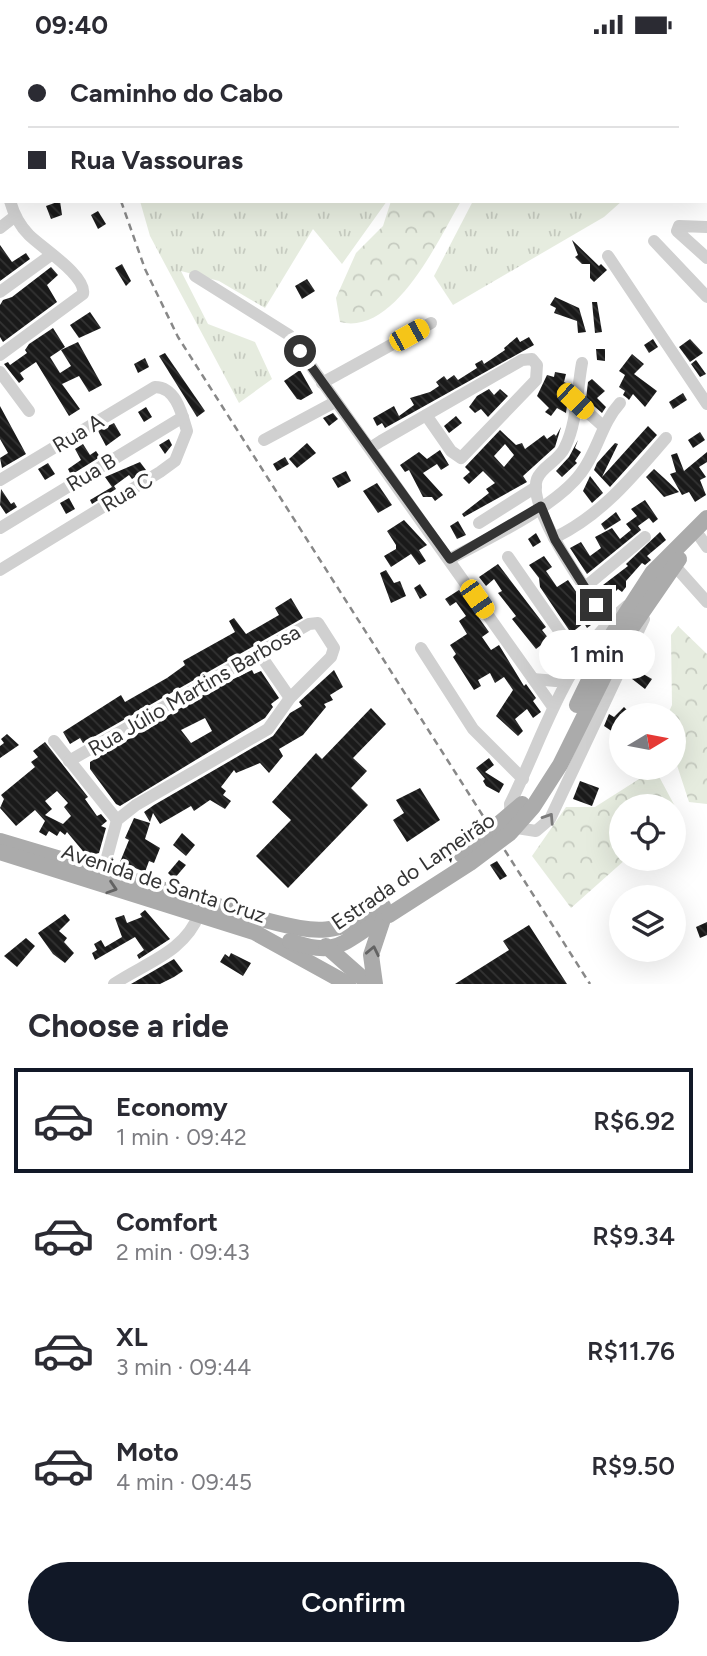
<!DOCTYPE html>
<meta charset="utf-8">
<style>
:root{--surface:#fff;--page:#f2f2f3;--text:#2b2b33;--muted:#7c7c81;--line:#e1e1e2;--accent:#111827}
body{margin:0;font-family:Figtree,sans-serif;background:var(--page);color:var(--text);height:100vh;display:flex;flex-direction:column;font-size:26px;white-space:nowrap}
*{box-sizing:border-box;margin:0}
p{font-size:23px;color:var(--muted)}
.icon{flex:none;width:38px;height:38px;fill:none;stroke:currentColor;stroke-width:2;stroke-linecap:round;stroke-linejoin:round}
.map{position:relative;height:935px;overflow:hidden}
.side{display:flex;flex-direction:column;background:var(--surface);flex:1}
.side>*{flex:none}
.hud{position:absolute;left:0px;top:0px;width:707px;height:154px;box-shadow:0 7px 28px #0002;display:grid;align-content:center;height:154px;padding:0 28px;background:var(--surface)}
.needle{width:46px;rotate:80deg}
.fabs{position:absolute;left:609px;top:654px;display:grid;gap:14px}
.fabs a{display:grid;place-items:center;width:77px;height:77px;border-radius:50%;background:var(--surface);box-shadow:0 7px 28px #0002;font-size:35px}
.end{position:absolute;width:32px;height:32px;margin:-16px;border:9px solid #333;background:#fff;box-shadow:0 0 0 4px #fff}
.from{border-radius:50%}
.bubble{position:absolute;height:49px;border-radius:24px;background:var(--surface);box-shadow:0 7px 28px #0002;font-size:23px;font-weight:600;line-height:49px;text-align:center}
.car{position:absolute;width:21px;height:42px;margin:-21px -10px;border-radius:9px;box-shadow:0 0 5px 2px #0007;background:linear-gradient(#f5c518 24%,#345 0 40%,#f5c518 0 76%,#345 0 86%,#f5c518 0)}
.hud b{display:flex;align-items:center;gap:24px;height:66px;font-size:26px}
.hud b+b{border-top:2px solid var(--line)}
.hud i{width:18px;height:18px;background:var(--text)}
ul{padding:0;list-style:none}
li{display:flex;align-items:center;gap:21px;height:105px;margin:0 14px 10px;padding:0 14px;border:4px solid transparent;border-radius:0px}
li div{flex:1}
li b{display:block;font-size:26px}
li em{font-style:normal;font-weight:600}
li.on{border-color:var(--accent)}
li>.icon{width:63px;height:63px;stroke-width:1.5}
h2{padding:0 28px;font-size:32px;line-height:84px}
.action{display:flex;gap:14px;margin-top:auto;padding:14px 28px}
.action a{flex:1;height:80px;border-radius:42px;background:var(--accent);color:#fff;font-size:28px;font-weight:600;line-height:80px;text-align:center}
.status{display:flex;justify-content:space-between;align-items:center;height:49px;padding:0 35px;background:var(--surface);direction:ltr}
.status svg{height:19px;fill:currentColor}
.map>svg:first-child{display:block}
.grass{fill:url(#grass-tufts)}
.forest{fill:url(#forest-crowns)}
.building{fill:url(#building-back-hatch);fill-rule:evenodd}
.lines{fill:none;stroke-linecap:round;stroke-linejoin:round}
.minor{stroke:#d0d0d0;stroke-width:12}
.major{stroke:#ababab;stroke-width:16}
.rail{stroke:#888;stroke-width:2.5;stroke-dasharray:7 5;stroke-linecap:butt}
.major-bridge{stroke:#ababab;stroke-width:16}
.oneway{stroke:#7a7a7a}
.oneway2{stroke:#636363}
.route{stroke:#333;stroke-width:9}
.labels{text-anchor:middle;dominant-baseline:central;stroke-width:7;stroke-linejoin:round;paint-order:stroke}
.street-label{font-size:21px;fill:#333;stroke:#fff}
</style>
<div class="status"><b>09:40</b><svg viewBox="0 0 49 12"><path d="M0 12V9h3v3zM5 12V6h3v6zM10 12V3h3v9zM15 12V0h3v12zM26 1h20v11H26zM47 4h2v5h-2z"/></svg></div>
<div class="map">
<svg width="707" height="935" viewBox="0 0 707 935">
<defs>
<pattern id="grass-tufts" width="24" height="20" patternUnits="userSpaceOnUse" patternTransform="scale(1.75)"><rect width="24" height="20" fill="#e6ecdf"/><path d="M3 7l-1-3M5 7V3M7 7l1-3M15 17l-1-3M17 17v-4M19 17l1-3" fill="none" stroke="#c6cbc0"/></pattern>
<pattern id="forest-crowns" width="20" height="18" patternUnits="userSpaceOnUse" patternTransform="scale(1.75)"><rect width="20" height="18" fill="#e6ecdf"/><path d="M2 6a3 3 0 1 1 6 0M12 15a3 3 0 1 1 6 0" fill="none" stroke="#c6cbc0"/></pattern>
<pattern id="building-back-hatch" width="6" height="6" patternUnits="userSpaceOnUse" patternTransform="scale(1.75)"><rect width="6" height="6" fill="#1a1a1a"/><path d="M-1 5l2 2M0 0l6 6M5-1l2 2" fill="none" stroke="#333"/></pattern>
</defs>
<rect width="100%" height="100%" fill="#fff"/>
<g class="grass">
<path d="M412,0H707V51L705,2Z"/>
<path d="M140,152H387L342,215L313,180L265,259L219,232L181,222L208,275L255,293L272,330L239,354L150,187Z"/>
<path d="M473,152H622L604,168L453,256L434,227Z"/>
</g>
<g class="forest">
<path d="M177,0H299L175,2Z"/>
<path d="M391,152H461C438,191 395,287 340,273L336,249L356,204L383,177Z"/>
<path d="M678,577L707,605V755L689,753L674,707V667H667L672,656L671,586Z"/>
<path d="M655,720L678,763L674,767V758H621V810H626L571,859L532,807L566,758H595Z"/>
</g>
<g class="building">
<path d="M60,152L62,166L51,170L46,157Z"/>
<path d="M98,162L106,175L98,180L91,166Z"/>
<path d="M572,191L599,217L601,215L607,221L594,233L590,229V215H582L575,208L578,206Z"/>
<path d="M0,196L12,213L26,204L30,210L0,232Z"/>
<path d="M122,215L131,232L126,237L115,219Z"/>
<path d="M51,218L58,226L47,236L57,253L3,293L0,288V256L3,251L12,248Z"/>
<path d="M307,230L315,242L302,250L295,237Z"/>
<path d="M555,248L579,259L586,283L578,284L577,272L554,264L556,259L550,256Z"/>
<path d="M592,253H597L602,283L595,284Z"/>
<path d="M90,263L101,279L79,289L70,276Z"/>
<path d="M53,279L65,298L50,308L60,324L71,317L61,301L78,293L102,336L89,343L79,327L62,335L80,360L69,367L36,313L20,324L24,330L19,334L4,315L8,313L10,316L27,304L25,301L29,295Z"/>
<path d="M517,288L520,293L529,288L534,296L385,379L382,374L377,377L373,369L394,357L399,367L414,356L410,349L430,343L439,337L436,333L444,327L447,331L454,326L458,331L477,319L475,315L482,311L484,315L505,301L504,299Z"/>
<path d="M653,290L658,298L649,304L644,296Z"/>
<path d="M690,290L703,304L690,313L679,298Z"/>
<path d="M596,300H605V312L597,311Z"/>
<path d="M165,304L205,362L197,368L159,307Z"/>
<path d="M632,305L644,315L634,325L657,342L645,358L633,345L629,351L627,349L623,346L625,342L619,338L625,326L619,322Z"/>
<path d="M145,309L149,318L138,324L134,315Z"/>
<path d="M696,311L706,325L700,328L691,315Z"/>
<path d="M300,321L313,344L301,351L297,350L284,332Z"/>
<path d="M555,323L566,325L564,333L570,336L566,364L557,359L551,367L545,363L549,359L537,347L547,326L554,328Z"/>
<path d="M592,330L605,342L597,349L606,358L602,364L586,350L588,333Z"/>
<path d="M489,340L494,346L500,340L508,347L488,368L481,360L475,364L469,358L477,347Z"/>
<path d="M683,344L687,351L673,360L669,353Z"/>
<path d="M0,357L26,405L2,419L0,409L8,404L0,390Z"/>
<path d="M146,358L152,368L144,373L138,363Z"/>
<path d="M333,364L338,370L329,377L323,369Z"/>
<path d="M456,367L462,374L449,384L444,377Z"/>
<path d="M114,374L121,386L106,397L98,382Z"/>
<path d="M648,377L657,386L610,438L594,421L597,414L615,394L618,395L602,428Z"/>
<path d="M561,378L555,398L523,427L527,433L464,468L462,465L489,444L486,440L495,434L483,422L469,435L463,429L470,423L465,418L500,381L516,396L522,394L525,400L544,386L547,390L554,385L556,387ZM505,395L514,406L504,418L494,407Z"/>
<path d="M700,383L705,391L693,399L688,391Z"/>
<path d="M169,390L172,396L165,405L159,396Z"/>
<path d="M578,391L575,399L581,403L575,412L577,414L562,428L556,422L569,408Z"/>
<path d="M307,394L316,404L297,419L289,410Z"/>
<path d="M83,395L90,406L96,402L100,408L71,426L68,420L81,411L75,400Z"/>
<path d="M440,401L449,416L441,421L437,415L423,424L443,446L435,452L432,448H423L409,421L405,423L400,416L419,403L427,410Z"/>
<path d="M707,403V413L699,418L706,428L700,431L706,446L695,453L689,443L682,446L670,425L676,423L671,406L677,404L684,422Z"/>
<path d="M285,408L289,415L277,422L273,415Z"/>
<path d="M140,413L146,421L132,430L129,426L114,437L116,440L92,455L90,451L112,438L105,428Z"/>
<path d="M48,414L55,425L45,431L38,420Z"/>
<path d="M654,420L664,429L679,443L664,448L646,428Z"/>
<path d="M346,422L351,432L338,439L332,429Z"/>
<path d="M590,427L603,444L592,454L583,442Z"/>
<path d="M377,434L392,456L378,464L363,442Z"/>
<path d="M1,440L11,455L14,453L17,458L6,465L0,456Z"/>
<path d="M69,449L75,460L66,465L60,454Z"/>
<path d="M645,451L658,470L653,474L649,469L638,477L641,481L587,525L570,499L581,493L590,507L601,499L595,488L612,479L620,490L631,481L626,475L637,467L631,460Z"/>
<path d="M616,463L621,471L605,481L601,475Z"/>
<path d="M404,471L427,496L419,501L426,512L419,516L411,505L391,518L384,507L396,500V496L387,482Z"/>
<path d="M458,472L466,486L457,490L450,477Z"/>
<path d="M660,483L666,491L647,507L651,511L645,516L642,514L626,532V538L622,543L618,540L612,546L603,536L628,517L626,515Z"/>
<path d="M536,484L541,493L533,498L528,490Z"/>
<path d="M544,507L552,518L546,522L557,538L568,531L590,563L595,573L587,579L584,574L571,584L540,538L539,529L529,516Z"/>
<path d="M498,515L546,578L542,581L549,590L536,600L512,570L516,567L498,544L502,542L494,530L486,537L479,528Z"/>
<path d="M386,521L394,534L400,532L406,547L391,554L380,524Z"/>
<path d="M420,535L427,546L420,550L414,539Z"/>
<path d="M459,541L489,583L482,588L491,601L499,596L524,637L526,635L536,649L533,652L541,663L533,669L527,660L515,670L523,682L518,687L496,667L513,641L504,628L495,634L490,624L478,631L481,637L474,641L453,608L456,605L450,596L467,585L459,572L466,567L456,553L450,557L445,550Z"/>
<path d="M291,549L303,569L83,694L80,689L70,695L63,683L121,646L125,653L167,629L185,616L183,612L235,583L229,572L234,569L246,585L279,566L275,559Z"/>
<path d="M561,600L567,608L552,619L546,611Z"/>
<path d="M631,618L652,630L645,640L627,626Z"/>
<path d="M252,621L254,625L261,622L279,649L271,655L273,658L265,669L120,757L116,755L90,720V713L211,641ZM205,669L212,682L191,694L181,681Z"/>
<path d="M334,621L343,638L330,646L333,651L324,655L326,658L303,686L279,700L283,707L269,724L260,714L236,724L234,721L221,738L226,742L223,746L231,752L225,760L210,751L194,762L191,757L160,775L153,764L150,773L144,763L154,756L273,687L290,664L302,657L299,653Z"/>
<path d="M624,658L633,667H621V680L618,678L613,683L604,677L609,665L614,668Z"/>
<path d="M371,659L386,675L353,709L367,722L351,739L368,756L288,839L256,807L291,771L272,753L316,704L322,710Z"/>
<path d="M7,685L19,696L0,709V697L4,694L1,690Z"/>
<path d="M45,693L88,748L85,750L97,767L101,765L107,772L101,777L106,779L99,804L87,807L67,783L65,786L60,782L57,787L49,782L46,787L39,783L45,772L35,761L16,777L0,759L4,750L1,746L35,718L31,713L38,708L33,702ZM57,742L68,754L64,758L71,767L63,775L45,766L52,760L45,752Z"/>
<path d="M489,709L494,716L485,723L504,735L499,744L486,737L483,732L485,730L476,719Z"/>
<path d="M580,732L599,739L592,757L573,750Z"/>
<path d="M420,739L440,771L407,793L393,771L404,764L396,751Z"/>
<path d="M134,769L150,774L145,790L160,799L154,814L149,812L145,823L120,813L129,791L125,789Z"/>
<path d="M182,784L195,796L186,807L173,796Z"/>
<path d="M449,793L454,800L451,814L441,798Z"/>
<path d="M179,811L186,816L174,830L168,824Z"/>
<path d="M497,812L507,827L500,831L490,816Z"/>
<path d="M145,861L170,890L139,910L137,906L144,901L135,888L95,911L92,904L97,901L94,895L101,891L105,898L122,888L115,869L124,866L127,874L142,868L140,865Z"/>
<path d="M65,865L70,871L59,882L67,889L64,893L74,904L65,914L53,905L38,884Z"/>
<path d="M707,873V886L700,889L696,878Z"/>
<path d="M529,876L567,935H455L509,901L503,892Z"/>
<path d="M26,889L35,897L17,918L4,907Z"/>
<path d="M231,904L251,914L243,927L220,913L225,905L229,908Z"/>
<path d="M174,910L183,922L174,928L160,935H131Z"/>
</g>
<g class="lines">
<g class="minor">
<path d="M51,2V0"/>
<path d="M0,106L2,107"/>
<path d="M707,178L679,177L677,182L707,209"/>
<path d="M0,179L14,168"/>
<path d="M654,192L707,248"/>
<path d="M608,207L707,355"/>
<path d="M195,227L289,286L553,658"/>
<path d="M0,243L51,206"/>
<path d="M0,306L83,245C87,227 42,199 29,186C19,176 14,166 10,152"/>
<path d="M582,314C577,341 577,374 565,398C559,412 542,417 537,430C526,459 591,548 608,572"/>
<path d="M0,323L29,362"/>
<path d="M322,334L431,274"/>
<path d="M575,352L603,377"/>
<path d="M264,391L335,353"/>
<path d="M370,399L381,392L522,311L532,310L537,316L536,331L461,409L451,402L426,366"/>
<path d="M0,431L155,338C176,338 182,365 187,382L175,412L160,423L0,521"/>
<path d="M479,474L536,438"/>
<path d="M0,479L183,368"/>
<path d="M700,488L707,498"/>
<path d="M554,489C602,466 632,428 666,389"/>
<path d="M508,508L578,609"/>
<path d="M450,510C487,490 556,458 581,424C598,402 601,375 620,354"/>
<path d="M673,515L707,553"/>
<path d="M584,539L645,488"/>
<path d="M627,557C564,609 545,685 510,755L511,770L517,779L536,782L550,770L644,570"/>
<path d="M421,599L473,680L523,730"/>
<path d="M259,604L290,649"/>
<path d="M533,630L556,632L569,628"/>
<path d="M54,692L117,771"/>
<path d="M69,712L309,575L318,574L334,599L331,608L290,649L268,680L136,756L117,771L103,823"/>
<path d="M114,935C145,914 185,903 199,865"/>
</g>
<g class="major">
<path d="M608,592L652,524L707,469"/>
<path d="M619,597L679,510"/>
<path d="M0,792L265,871C319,885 334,887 383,857"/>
<path d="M0,803L254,883L348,935"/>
<path d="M290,892C335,908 339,896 377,873"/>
<path d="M326,897L369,935"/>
<path d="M375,935L371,906L383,870"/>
</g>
<g class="rail">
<path d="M84,0V2"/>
<path d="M121,152L145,220L178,288L590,935"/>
</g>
<g class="major-bridge">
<path d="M577,656L608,592"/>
<path d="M462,806L522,755"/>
<path d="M389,866L470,814L510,784L533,758L560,716L619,597"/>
</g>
</g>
<defs><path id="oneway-chevron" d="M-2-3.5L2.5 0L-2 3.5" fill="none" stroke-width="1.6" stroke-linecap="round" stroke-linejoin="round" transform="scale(1.75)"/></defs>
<use class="oneway" href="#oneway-chevron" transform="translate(549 769) rotate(-57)"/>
<g class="oneway2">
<use href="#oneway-chevron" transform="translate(112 839) rotate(18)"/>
<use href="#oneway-chevron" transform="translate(373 902) rotate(-78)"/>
</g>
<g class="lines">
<path class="route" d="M300,302L450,510L541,457L555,491L596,556"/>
</g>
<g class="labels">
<g class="street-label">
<text transform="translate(78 384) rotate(-31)">Rua A</text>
<text transform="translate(91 423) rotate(-31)">Rua B</text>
<text transform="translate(127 443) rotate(-31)">Rua C</text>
<text transform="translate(194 641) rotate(-30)">Rua Júlio Martins Barbosa</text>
<text transform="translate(413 822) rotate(-34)">Estrada do Lameirão</text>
<text transform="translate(164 834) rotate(18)">Avenida de Santa Cruz</text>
</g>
</g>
</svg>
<div class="fabs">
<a><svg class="needle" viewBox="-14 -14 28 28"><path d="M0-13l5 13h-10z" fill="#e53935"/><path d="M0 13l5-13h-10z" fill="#7c7c81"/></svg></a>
<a><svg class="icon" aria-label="locate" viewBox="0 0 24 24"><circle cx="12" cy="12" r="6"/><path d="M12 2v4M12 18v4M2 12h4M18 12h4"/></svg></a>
<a><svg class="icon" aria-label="layers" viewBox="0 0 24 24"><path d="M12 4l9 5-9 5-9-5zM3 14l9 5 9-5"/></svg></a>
</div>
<i class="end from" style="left:300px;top:302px"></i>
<i class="end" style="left:596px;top:556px"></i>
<div class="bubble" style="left:539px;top:581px;width:116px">1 min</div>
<i class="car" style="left:409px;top:286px;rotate:61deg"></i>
<i class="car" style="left:575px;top:352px;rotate:133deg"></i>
<i class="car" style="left:477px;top:550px;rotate:145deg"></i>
<div class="hud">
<b><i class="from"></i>Caminho do Cabo</b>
<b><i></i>Rua Vassouras</b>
</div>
</div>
<section class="side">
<h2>Choose a ride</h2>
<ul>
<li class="on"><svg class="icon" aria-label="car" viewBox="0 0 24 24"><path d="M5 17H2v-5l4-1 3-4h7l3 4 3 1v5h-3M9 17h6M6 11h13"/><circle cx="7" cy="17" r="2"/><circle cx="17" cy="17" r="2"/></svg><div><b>Economy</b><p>1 min · 09:42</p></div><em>R$6.92</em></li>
<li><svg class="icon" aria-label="car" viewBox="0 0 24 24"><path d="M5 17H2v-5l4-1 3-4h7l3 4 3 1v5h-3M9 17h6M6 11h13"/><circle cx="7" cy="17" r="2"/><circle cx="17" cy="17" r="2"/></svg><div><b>Comfort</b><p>2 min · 09:43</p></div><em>R$9.34</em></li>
<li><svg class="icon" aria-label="car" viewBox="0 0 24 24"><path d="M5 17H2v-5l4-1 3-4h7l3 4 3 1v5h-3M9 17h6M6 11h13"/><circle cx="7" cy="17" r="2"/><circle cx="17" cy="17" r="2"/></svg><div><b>XL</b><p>3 min · 09:44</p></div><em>R$11.76</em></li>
<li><svg class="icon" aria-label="car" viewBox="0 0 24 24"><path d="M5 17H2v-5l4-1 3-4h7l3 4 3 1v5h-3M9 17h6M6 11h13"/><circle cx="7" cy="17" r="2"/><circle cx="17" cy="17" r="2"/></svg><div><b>Moto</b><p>4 min · 09:45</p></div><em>R$9.50</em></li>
</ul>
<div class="action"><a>Confirm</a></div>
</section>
